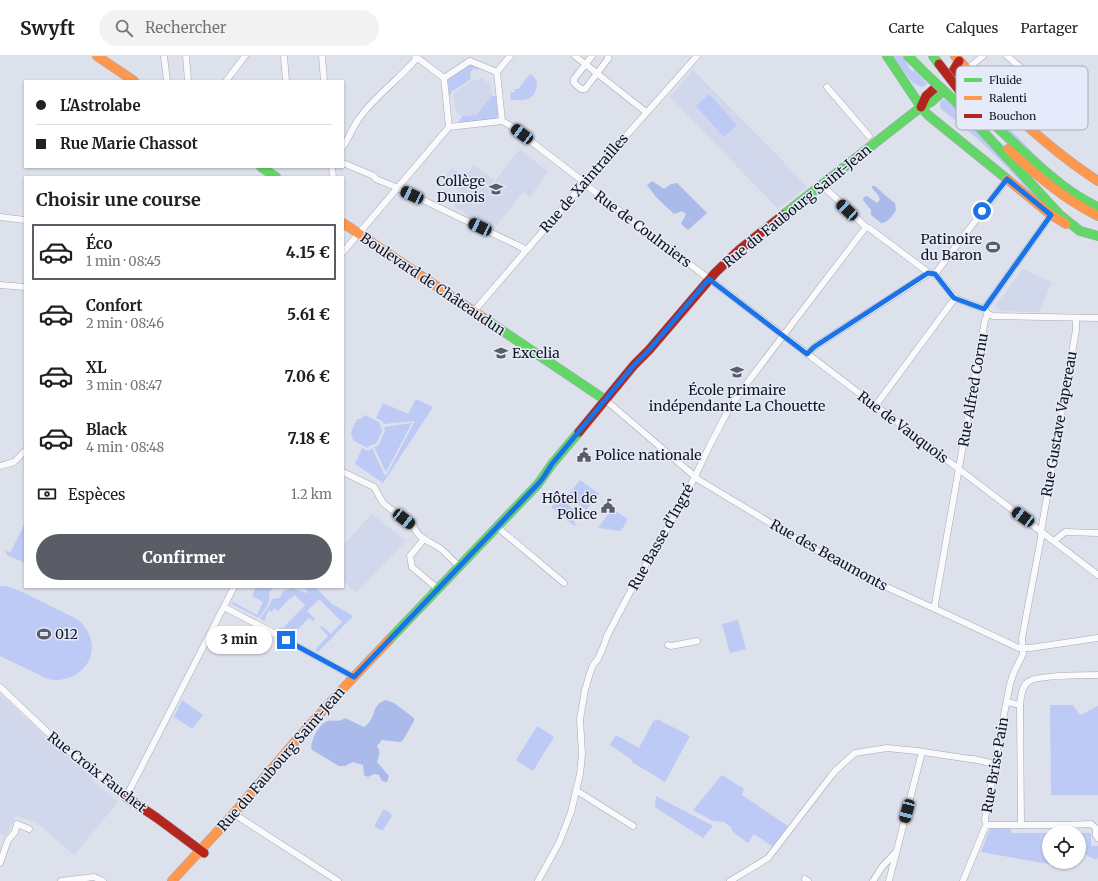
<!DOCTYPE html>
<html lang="fr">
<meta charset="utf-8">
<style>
:root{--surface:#fff;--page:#f2f2f2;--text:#202124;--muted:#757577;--line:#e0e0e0;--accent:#5a5d65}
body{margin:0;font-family:Merriweather,serif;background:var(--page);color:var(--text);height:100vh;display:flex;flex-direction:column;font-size:15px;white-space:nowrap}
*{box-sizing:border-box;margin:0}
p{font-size:13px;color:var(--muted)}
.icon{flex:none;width:22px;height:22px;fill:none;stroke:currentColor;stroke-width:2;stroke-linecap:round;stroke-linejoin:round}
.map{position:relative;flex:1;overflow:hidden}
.sheet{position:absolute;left:24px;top:120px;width:320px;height:412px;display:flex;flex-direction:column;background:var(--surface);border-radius:0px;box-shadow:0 1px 3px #0004}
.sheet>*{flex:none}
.top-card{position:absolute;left:24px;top:24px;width:320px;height:88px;border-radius:0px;box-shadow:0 1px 3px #0004;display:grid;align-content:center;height:88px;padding:0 12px;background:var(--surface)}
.controls{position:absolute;left:1042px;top:769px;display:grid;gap:8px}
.controls a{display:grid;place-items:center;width:44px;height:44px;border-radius:50%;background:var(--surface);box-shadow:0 1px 3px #0004;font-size:20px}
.end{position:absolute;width:18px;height:18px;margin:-9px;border:5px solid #1a73e8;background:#fff;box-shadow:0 0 0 2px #fff}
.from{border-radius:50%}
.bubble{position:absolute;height:28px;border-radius:14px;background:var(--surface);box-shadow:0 1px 3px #0004;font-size:13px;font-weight:800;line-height:28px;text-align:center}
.car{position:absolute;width:12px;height:24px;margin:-12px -6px;border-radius:5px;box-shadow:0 0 3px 1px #0007;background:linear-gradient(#222 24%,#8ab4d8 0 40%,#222 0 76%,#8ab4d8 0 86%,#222 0)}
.top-card b{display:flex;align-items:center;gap:14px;height:38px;font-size:15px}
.top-card b+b{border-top:1px solid var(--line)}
.top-card i{width:10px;height:10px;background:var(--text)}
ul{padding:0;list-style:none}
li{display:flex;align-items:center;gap:12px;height:56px;margin:0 8px 6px;padding:0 4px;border:2px solid transparent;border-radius:0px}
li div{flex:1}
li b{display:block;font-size:15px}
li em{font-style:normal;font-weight:800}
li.active{border-color:var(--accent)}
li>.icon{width:36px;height:36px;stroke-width:1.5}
h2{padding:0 12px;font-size:18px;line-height:48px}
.pay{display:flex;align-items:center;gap:10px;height:44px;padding:0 12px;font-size:15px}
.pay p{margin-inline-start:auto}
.primary-button{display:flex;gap:8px;margin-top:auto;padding:8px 12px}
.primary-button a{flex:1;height:46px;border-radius:24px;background:var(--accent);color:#fff;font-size:16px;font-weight:800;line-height:46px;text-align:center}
header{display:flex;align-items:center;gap:24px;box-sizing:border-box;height:56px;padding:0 20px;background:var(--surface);border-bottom:1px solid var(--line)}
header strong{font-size:19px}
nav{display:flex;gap:22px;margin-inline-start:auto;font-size:14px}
.search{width:280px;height:36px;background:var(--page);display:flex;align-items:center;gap:10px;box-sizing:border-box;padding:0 14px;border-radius:22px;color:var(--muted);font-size:15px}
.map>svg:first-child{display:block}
.built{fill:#d1d8eb}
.green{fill:#bccaf5}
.forest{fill:#aabaea}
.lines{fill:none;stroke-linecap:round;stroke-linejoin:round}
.street-casing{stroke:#a7a9b2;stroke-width:7}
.fast-casing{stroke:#a7a9b2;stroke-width:10}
.slow-casing{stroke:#a7a9b2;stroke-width:10}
.jam-casing{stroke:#a7a9b2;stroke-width:10}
.street{stroke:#fafafc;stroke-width:6}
.fast{stroke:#63d668;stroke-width:9}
.slow{stroke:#ff974d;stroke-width:9}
.jam{stroke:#b3261e;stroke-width:9}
.fast-bridge-casing{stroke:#a7a9b2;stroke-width:10;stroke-linecap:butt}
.jam-bridge-casing{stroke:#a7a9b2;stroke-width:10;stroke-linecap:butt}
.fast-bridge{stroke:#63d668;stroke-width:9}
.jam-bridge{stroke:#b3261e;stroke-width:9}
.route{stroke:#1a73e8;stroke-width:5}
.labels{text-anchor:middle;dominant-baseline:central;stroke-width:3;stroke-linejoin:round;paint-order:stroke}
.poi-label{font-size:14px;fill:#14161d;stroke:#e6ebfb;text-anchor:end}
.street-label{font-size:14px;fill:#14161d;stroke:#e6ebfb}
.key{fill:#e6ebfb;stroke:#a7abb8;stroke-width:1}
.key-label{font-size:11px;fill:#14161d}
</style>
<header>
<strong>Swyft</strong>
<div class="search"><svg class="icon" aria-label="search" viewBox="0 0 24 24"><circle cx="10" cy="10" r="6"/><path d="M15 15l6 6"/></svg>Rechercher</div>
<nav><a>Carte</a><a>Calques</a><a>Partager</a></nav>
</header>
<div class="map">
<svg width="1098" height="825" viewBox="0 0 1098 825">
<rect width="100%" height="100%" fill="#dde1ec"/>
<g class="built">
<path d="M693,14L777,99L807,131L778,153L676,47L669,41Z"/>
<path d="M482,22L491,29L492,40L476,59L462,60L456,57L453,37L472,25Z"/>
<path d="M520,93L548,116L530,141L523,136L494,173L477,165V164L470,162L462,155L453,150L463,138L444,122L452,112L463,120L467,115L469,116L474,109L495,125Z"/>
<path d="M1023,213L1052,226L1039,256L998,255L995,250Z"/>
<path d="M372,458L406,485L356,537L343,524V489Z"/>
<path d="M0,638L49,684L93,720L91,723L118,746L74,799L37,767L16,760L6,780L0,778Z"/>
</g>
<g class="green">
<path d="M891,0H902L908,7L907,8L909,10V12L913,16L915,14L927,28L922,31L913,27Z"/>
<path d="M470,9L478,12L477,14L473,12V14L470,16L471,23L453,35L452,34V36L449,40L448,25V23Z"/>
<path d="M530,18C531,19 533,20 535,22C539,28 536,38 530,42C525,45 517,44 511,44L510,37L515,36L514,33H518Z"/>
<path d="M962,26C979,26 992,43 1002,55L1000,63L1047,111L982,53L960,29Z"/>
<path d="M709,38L737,69L724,81L696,50Z"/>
<path d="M492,40H496L498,58L496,63L458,67L462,60L476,59Z"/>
<path d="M944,43L946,44L957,53L1040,144L1036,143L1007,111L978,83L941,53C940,49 939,47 942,44Z"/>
<path d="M416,343L433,351L383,427L355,408L362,392L368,395L372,392L385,420H386L415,365L384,368L382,365L376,362L383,347L408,358Z"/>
<path d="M365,359L379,366L382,375L376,388L371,389L367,392L353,384L351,376L357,363H360Z"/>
<path d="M412,367L386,416L374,391L378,390L385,375L384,371Z"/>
<path d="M580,424L599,438L595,443H591L590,446V449L586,454L568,439Z"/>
<path d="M559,442L580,458L574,467L578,470L573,469L551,451Z"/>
<path d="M612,453L628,463L621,475L598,472Z"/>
<path d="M25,467V507L7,499L5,494L10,497Z"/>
<path d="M0,530H6L16,533L77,563C83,568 88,574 90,581C99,607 73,629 48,623L0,600Z"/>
<path d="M256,531H275L269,536C271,547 265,553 259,562L232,548L233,546L257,559L263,546L252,540Z"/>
<path d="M296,531H315L332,548L353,560L318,596L315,594L328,580L320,572L322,570L331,578L342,566L319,543L307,555L315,563L313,565L309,562L292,579L296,583L279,574L280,571L283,572L305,549L295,539L291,543L290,542L278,555L274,552L272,556L269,554L265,562L266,563L265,565L260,563L269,550L272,543L280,542L283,535L292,532L307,537L308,536L304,531L302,533Z"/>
<path d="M738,564L746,593L730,597L722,568Z"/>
<path d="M182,644L203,659L192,673L174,661Z"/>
<path d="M1050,649H1073L1080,659L1098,650V739H1051Z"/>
<path d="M657,663L690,680L665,726L632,706V704L610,689L616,679L639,692L654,664L656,665Z"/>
<path d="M537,670L554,681L533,715L516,704Z"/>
<path d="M722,719L744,733L742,739L788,770L773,791L754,778L748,787L732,775L731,771L724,766L713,765L693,754Z"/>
<path d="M656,740L713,770L703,782L655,751Z"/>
<path d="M383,754H386L391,758L392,760L383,774H381L375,771V769Z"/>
<path d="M991,772L1011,773V777H1049V808L981,796L989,775Z"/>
<path d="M1079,777H1091V790H1098V801L1097,804L1079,796Z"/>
</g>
<g class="forest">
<path d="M652,125L664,133L671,128L677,127L707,157L688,174L681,168L686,158L682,155L674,158L656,141L647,129Z"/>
<path d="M872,130H875L886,140L895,147L896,154C892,160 889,166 881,167L871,159V154L863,144L864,141L867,140L877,147L880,144L878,139L872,132Z"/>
<path d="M386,644L394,647L414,662V665L403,684L400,686L382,684L377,690C381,695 379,700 377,706L389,720L387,726L382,725L379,719L374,718L368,721L364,719L363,709L353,706L345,710H339L312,694L311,691C312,683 318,669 327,665C333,663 340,667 345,662L364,671C376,663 372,652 380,647C382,645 384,645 386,644Z"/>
</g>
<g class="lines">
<defs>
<g id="street">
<path d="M164,0L167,25"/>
<path d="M186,0L188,25"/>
<path d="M284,0L286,25"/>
<path d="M322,0L324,25"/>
<path d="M415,0L444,22"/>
<path d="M575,0L646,56"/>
<path d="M592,0L574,23V27L581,33H585L608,3V0"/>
<path d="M1007,0L1032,21"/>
<path d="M470,5L497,16"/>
<path d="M967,13L983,0"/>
<path d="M497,16L502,65"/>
<path d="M497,16L510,0"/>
<path d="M444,22L449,71"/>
<path d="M444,22L470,5"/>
<path d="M226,25L245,0"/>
<path d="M827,31L869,80"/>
<path d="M502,65L511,70L580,123L591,133L1098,519"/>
<path d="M449,71L502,65"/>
<path d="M343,91C348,83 352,73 358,64C374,40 399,24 417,2"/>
<path d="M343,107L374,120L376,123L398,132L521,191L525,194"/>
<path d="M332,111L333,121"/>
<path d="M822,128L826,133L866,171L869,172L929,217L935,218L955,242L984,253L988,258L993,260L1098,262"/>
<path d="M0,161L25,164"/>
<path d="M343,196L449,71"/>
<path d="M935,218L1007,123"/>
<path d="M0,229L25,231"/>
<path d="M984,253L1051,159"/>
<path d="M474,255L593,117L697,0"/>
<path d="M807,298L814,291L929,217"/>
<path d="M609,347L699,424L802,486L860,519L942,556L1019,592H1030L1098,582"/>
<path d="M876,349L955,242"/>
<path d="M0,410L14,406L25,395"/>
<path d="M343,416L374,431L383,447L414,471C419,484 431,485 441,493C447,498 453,505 459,510"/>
<path d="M497,471L564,527"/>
<path d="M424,483L410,500L412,511L438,533"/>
<path d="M1054,485L1065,476L1098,477"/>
<path d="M224,551L266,573L354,621"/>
<path d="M935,553V548L985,264L988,258"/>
<path d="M668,589L671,590L697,585"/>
<path d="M0,631L59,687L126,741L234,531"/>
<path d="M1007,646L1020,649L1021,769"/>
<path d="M1020,649C1021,642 1021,631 1028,626C1036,619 1085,619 1098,619"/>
<path d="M577,735L633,770"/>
<path d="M234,758L338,825"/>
<path d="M986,769H1069L1091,768L1096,772V779L1098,782"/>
<path d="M0,807L8,784L15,776L17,768L29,773"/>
<path d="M805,823L808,825"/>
<path d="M61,825L94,821L103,825"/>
<path d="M538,825L559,787L571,756L580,718L582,699L580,663L585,634L590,617L593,609L598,603L604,589L607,580L638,521L657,491L686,439L710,389L723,364L729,353L744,331L866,171"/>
<path d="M730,825L768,802L831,720L836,714L855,697L887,692L917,695L970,703H973L995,708"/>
<path d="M873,825L882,811L895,797"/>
<path d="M889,825L922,696"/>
<path d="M963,825L986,769L985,763L998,689L1010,628L1014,616L1023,598L1022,582L1041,482V475L1076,274V262"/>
</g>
<g id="fast">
<path d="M887,0L921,51L928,59L1007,123"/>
<path d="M908,0L927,19"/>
<path d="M933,0L939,8"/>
<path d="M962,38C984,59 1006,80 1029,101C1050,120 1072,139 1098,151"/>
<path d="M954,44L1060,159L1080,175L1098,180"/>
<path d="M921,51L931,46L940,38"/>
<path d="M261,111L276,121"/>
<path d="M783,159L921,51"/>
<path d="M485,263L601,341"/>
<path d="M389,584L538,428L552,408L579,376"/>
</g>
<g id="slow">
<path d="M97,0L134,25"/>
<path d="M955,0L967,13C1009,53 1049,94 1098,125"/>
<path d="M957,23L967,13"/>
<path d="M1008,93C1036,119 1064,143 1098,160"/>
<path d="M1007,123L1051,159L1066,168"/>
<path d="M343,167L485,263"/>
<path d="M172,825L229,763L299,681L349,626L389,584"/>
</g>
<g id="jam">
<path d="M952,17L959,5"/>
<path d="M921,51L926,40L935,32"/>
<path d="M579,376L634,309L649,294L715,217L739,194L783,159"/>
<path d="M126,741L157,762L204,797"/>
</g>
</defs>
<use href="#street" class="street-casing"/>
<use href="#fast" class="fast-casing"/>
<use href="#slow" class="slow-casing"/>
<use href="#jam" class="jam-casing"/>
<use href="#street" class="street"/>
<use href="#fast" class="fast"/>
<use href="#slow" class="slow"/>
<use href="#jam" class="jam"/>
<defs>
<path id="fast-bridge" d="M927,19L954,44"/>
<path id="jam-bridge" d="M939,8L962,38"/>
</defs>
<use href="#fast-bridge" class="fast-bridge-casing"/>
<use href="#jam-bridge" class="jam-bridge-casing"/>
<use href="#fast-bridge" class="fast-bridge"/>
<use href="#jam-bridge" class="jam-bridge"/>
</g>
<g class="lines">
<path class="route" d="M286,584L354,621L538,428L543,422L552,408L605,344L634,309L649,294L709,223L807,298L814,291L928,217L935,218L954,242L984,253L1051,159L1007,123L982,155"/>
</g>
<defs>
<symbol id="school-bare" viewBox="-9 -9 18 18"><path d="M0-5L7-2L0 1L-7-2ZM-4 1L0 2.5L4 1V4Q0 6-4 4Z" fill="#5a5d65" stroke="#e6ebfb" stroke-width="2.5" paint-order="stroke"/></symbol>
<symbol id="stadium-bare" viewBox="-9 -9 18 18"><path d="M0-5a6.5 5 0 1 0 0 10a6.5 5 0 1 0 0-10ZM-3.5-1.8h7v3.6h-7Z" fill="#5a5d65" stroke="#e6ebfb" stroke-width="2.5" paint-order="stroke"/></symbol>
<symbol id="university-bare" viewBox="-9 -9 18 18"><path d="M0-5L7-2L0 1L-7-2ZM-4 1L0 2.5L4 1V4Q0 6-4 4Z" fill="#5a5d65" stroke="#e6ebfb" stroke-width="2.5" paint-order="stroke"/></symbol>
<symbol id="civic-bare" viewBox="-9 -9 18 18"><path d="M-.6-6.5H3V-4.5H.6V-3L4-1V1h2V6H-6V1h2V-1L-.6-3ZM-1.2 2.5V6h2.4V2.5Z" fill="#5a5d65" stroke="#e6ebfb" stroke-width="2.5" paint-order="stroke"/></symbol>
</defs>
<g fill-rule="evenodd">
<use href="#school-bare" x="486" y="123" width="20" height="20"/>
<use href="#stadium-bare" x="983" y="181" width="20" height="20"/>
<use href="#university-bare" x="491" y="287" width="20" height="20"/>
<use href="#school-bare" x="727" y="306" width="20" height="20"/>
<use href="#civic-bare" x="574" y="389" width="20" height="20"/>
<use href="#civic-bare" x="598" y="440" width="20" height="20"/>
<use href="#stadium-bare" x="34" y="568" width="20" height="20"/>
</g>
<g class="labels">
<g class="poi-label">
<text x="485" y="125">Collège<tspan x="485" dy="16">Dunois</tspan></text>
<text x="982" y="183">Patinoire<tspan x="982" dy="16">du Baron</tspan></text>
<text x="512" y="297" text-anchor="start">Excelia</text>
<text x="737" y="334" text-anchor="middle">École primaire<tspan x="737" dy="16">indépendante La Chouette</tspan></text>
<text x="595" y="399" text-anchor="start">Police nationale</text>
<text x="597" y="442">Hôtel de<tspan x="597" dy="16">Police</tspan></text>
<text x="55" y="578" text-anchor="start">012</text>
</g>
<g class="street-label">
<text transform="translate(584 127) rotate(-49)">Rue de Xaintrailles</text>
<text transform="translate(797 150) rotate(-39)">Rue du Faubourg Saint-Jean</text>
<text transform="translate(643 173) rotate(37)">Rue de Coulmiers</text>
<text transform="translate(433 228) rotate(34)">Boulevard de Châteaudun</text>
<text transform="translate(973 334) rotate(-80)">Rue Alfred Cornu</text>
<text transform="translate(1059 368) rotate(-80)">Rue Gustave Vapereau</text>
<text transform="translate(903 371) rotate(37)">Rue de Vauquois</text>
<text transform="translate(661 481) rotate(-61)">Rue Basse d'Ingré</text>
<text transform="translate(829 499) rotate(29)">Rue des Beaumonts</text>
<text transform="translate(281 703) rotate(-49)">Rue du Faubourg Saint-Jean</text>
<text transform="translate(995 709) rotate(-80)">Rue Brise Pain</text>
<text transform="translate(97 716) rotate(38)">Rue Croix Fauchet</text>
</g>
</g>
<rect x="956" y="10" width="132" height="64" rx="6" class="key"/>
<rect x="964" y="22" width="18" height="4" fill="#63d668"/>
<rect x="964" y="40" width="18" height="4" fill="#ff974d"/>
<rect x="964" y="58" width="18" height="4" fill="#b3261e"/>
<g class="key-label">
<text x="989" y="28">Fluide</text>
<text x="989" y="46">Ralenti</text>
<text x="989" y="64">Bouchon</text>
</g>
</svg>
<div class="controls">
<a><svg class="icon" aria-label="locate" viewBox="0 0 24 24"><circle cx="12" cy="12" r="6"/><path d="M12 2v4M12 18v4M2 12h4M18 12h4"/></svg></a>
</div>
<i class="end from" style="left:982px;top:155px"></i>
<i class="end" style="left:286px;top:584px"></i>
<div class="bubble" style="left:206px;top:570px;width:66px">3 min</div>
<i class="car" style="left:522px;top:78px;rotate:307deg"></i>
<i class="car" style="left:412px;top:139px;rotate:295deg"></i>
<i class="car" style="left:847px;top:154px;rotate:313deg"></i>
<i class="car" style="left:480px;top:171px;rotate:295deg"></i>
<i class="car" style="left:1023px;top:461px;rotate:306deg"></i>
<i class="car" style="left:404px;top:463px;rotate:128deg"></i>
<i class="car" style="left:907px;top:755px;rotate:195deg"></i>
<div class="top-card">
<b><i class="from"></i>L'Astrolabe</b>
<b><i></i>Rue Marie Chassot</b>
</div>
<section class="sheet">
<h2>Choisir une course</h2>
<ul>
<li class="active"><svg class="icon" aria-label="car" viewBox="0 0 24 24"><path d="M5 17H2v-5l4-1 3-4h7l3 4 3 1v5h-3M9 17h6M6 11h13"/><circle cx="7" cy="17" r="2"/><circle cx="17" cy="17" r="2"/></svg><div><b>Éco</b><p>1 min · 08:45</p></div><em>4.15 €</em></li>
<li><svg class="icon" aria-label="car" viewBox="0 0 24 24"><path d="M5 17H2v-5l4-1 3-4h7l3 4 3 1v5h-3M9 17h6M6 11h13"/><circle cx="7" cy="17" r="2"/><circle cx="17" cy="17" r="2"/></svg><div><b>Confort</b><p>2 min · 08:46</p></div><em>5.61 €</em></li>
<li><svg class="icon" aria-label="car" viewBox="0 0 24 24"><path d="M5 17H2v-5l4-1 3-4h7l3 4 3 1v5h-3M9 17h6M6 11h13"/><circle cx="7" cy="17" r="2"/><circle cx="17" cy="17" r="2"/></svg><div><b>XL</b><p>3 min · 08:47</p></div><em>7.06 €</em></li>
<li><svg class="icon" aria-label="car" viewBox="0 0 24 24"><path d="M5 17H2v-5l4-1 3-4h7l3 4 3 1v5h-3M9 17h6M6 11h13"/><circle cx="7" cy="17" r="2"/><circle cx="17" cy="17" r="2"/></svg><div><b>Black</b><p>4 min · 08:48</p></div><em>7.18 €</em></li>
</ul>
<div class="pay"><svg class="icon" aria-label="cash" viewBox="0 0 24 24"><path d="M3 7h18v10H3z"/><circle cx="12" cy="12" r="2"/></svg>Espèces<p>1.2 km</p></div>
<div class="primary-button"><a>Confirmer</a></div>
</section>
</div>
